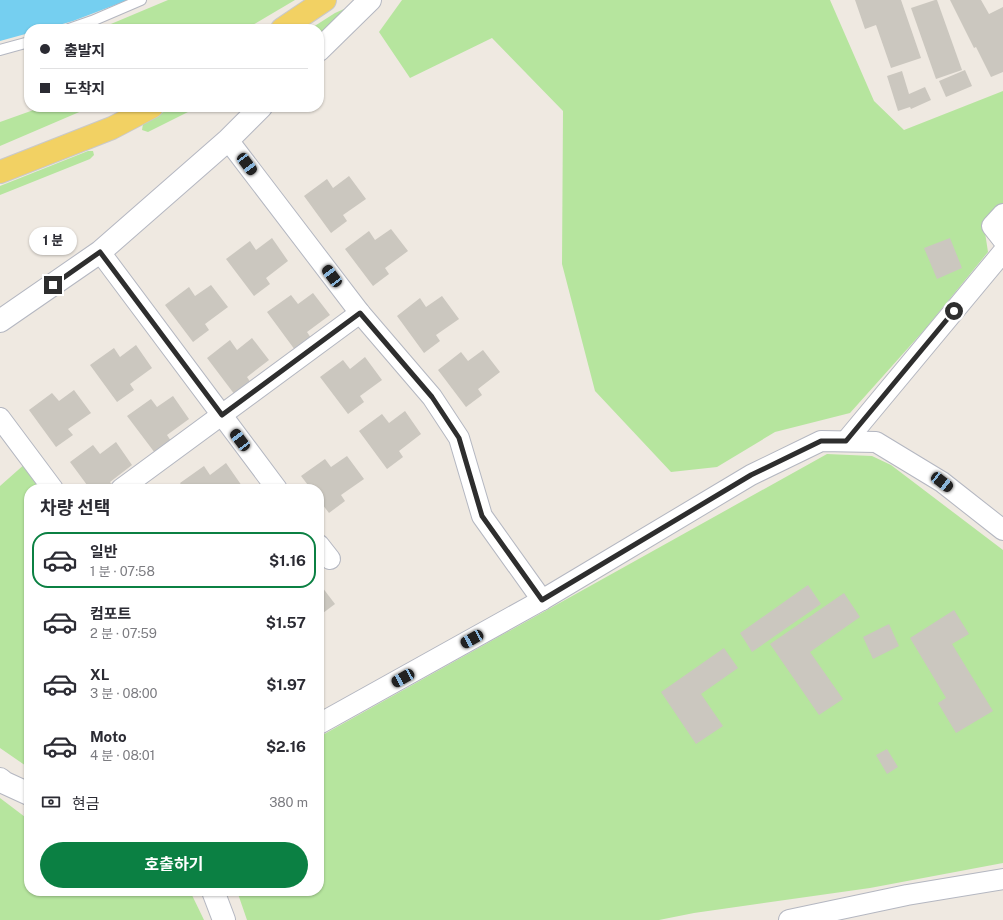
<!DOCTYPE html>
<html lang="ko">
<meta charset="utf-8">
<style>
:root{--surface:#fff;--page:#f2f2f3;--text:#2b2b33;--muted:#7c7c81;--line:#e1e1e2;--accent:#0b8043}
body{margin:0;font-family:"Public Sans","Noto Sans KR",sans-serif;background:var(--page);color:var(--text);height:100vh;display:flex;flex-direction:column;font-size:15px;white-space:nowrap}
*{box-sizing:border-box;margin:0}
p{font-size:13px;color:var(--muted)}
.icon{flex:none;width:22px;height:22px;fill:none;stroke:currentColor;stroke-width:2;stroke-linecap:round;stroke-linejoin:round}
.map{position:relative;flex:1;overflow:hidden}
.side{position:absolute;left:24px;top:484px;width:300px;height:412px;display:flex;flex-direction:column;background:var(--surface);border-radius:16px;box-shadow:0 1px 3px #0004}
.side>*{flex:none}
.guide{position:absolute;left:24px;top:24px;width:300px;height:88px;border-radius:16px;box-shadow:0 1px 3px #0004;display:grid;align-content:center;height:88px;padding:0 16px;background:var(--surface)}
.end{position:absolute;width:18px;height:18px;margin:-9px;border:5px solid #2e2e2e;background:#fff;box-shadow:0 0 0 2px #fff}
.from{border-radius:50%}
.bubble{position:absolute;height:28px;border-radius:14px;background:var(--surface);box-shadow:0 1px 3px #0004;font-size:13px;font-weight:700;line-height:28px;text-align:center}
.car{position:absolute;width:12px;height:24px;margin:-12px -6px;border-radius:5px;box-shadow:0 0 3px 1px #0007;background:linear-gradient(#222 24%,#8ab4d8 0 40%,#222 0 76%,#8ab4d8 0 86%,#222 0)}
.guide b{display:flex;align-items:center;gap:14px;height:38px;font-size:15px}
.guide b+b{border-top:1px solid var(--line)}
.guide i{width:10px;height:10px;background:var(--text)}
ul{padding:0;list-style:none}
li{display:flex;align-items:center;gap:12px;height:56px;margin:0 8px 6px;padding:0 8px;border:2px solid transparent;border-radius:16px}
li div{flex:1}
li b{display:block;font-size:15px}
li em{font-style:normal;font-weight:700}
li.active{border-color:var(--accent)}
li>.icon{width:36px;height:36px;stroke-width:1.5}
h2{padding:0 16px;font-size:18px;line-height:48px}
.pay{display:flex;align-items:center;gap:10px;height:44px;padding:0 16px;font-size:15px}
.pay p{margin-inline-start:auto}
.primary-button{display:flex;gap:8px;margin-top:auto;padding:8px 16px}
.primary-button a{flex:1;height:46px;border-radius:24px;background:var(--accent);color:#fff;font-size:16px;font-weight:700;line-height:46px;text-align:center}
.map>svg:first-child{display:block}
.green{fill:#b6e59e}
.water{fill:#75cff0}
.building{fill:#cbc7bf}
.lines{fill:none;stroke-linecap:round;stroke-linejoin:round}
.service-casing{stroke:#b4b7c1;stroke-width:12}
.minor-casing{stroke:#b4b7c1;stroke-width:22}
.secondary-casing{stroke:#b4b7c1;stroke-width:24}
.primary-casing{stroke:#c9c9c9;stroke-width:24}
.service{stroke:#fff;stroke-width:10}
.minor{stroke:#fff;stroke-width:20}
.secondary{stroke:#fff;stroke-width:22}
.primary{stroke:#f2d163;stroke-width:22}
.route{stroke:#2e2e2e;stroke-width:5}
</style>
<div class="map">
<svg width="1003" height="920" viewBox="0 0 1003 920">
<rect width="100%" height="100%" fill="#efe9e1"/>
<g class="green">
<path d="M168,0H295L246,29H99Z"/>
<path d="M402,0H830L874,101L904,130L1003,91V205L984,226L988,252L926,328L850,413L775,432L717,467L671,472L595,391L562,264L563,111L492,38L410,78L379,32Z"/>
<path d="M344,9L348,11L319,36V29H310L335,13Z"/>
<path d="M42,107H91L0,146V122Z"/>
<path d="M172,107H198L148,132L142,130L143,124Z"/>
<path d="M88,151H93L94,155L90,159L0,195V186Z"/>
<path d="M827,454L872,456L891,465L1003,550V863L870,888L694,913L659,920H247L237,891H319V737Z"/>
<path d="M26,463L45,489H29V768L0,748V486Z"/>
<path d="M0,798L29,820V891H190L204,920H0Z"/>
</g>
<path class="water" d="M0,0H128L73,21L45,29H29V33L0,41Z"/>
<g class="building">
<path d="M855,0H901L921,58L891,68L876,25L865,29Z"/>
<path d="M935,0H937L962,70L936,79L911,8Z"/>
<path d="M950,0H981L989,14L1003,7V72L991,77L976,47L974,48Z"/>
<path d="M965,70L972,86L946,97L939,81Z"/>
<path d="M902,71L909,94L925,87L931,100L911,109L910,107L898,111L887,76Z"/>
<path d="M349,176L366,199L343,215L347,221L331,233L304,196L327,179L333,188Z"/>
<path d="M391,229L408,251L385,268L389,274L373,286L345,249L369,231L375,240Z"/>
<path d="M272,238L288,261L266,278L270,284L254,296L226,259L250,241L256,250Z"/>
<path d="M950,238L962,268L937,279L924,248Z"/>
<path d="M211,285L228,307L205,324L209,330L193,342L165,305L189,287L195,296Z"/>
<path d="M313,293L330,315L307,332L311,338L295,350L267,312L291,295L298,304Z"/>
<path d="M442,296L459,319L436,335L440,341L424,353L397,316L420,298L426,307Z"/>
<path d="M252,338L269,360L247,377L251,383L235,395L207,358L230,340L237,350Z"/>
<path d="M136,345L152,368L130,384L134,390L117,402L90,365L114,348L120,357Z"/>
<path d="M483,350L500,372L478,389L482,395L466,407L438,370L461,352L468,361Z"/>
<path d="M365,357L382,380L360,396L364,402L348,414L320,377L343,360L350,369Z"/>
<path d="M74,390L91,413L68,429L73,435L56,447L29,410L52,393L59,401Z"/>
<path d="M173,396L189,419L167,435L171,441L155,453L127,416L151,399L157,407Z"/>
<path d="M405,411L421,434L399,451L403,457L387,469L359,431L382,414L389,423Z"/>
<path d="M116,442L132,465L110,482L114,488L113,489H90L70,462L93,445L100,454Z"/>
<path d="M347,456L364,479L341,495L345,501L329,513L319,500V489H311L301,476L325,459L331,467Z"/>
<path d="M226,463L242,486L238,489H184L180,483L204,466L210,475Z"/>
<path d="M319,583L335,604L319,616Z"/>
<path d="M808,585L821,604L752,652L740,633Z"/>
<path d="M844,593L860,617L810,652L843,699L819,715L770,644Z"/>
<path d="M954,610L969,634L952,644L993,711L956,733L938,703L946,698L910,638Z"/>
<path d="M889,624L899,646L873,659L863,637Z"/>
<path d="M724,648L738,668L701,694L723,726L696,744L661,692Z"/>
<path d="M887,749L898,767L887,774L876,755Z"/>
</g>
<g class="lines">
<defs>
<g id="service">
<path d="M69,29L92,21L141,0"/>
<path d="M0,50L29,42"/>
</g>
<g id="minor">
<path d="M228,140L360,313L432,397L459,438L482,516L542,600"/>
<path d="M1003,214L992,226L1003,240"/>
<path d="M100,252L277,489"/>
<path d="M0,418L53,489"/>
<path d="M846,441L1003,252"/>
<path d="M121,489L360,313"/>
<path d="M319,545L330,559"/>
<path d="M319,724L542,600L751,475L821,441L876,442L942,482L1003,530"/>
<path d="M789,920L907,895L1003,879"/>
</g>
<g id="secondary">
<path d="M319,50L370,0"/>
<path d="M0,321L100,252L228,140L261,107"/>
<path d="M0,779L5,783L29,794"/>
<path d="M213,891L224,920"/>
</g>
<g id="primary">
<path d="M282,29L325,0"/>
<path d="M0,172L112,128L152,107"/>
</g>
</defs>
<use href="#service" class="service-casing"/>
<use href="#minor" class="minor-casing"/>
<use href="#secondary" class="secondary-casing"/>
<use href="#primary" class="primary-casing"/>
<use href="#service" class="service"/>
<use href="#minor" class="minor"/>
<use href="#secondary" class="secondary"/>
<use href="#primary" class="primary"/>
</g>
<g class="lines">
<path class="route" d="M53,285L100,252L222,415L360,313L432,397L459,438L482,516L542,600L751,475L821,441H846L954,311"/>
</g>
</svg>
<i class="end from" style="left:954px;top:311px"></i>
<i class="end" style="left:53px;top:285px"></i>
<div class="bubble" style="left:29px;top:227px;width:48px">1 분</div>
<i class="car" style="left:247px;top:164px;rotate:143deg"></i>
<i class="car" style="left:332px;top:276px;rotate:323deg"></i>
<i class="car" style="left:240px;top:440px;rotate:323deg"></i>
<i class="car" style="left:942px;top:482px;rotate:128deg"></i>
<i class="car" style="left:472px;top:639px;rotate:241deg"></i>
<i class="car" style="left:403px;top:678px;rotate:241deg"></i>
<div class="guide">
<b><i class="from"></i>출발지</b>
<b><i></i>도착지</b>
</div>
<section class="side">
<h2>차량 선택</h2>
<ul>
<li class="active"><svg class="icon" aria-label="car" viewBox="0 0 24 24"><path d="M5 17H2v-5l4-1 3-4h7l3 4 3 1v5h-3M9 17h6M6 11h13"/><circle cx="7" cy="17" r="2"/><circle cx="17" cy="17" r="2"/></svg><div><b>일반</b><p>1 분 · 07:58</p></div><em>$1.16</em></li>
<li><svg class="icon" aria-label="car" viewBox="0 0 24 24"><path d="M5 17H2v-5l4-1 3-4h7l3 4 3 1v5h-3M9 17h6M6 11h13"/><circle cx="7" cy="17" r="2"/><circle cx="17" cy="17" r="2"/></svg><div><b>컴포트</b><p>2 분 · 07:59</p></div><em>$1.57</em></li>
<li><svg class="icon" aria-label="car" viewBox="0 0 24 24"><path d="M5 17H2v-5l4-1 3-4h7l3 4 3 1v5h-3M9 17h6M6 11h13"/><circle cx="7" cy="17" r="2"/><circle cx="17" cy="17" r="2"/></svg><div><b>XL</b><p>3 분 · 08:00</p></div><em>$1.97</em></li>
<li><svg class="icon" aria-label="car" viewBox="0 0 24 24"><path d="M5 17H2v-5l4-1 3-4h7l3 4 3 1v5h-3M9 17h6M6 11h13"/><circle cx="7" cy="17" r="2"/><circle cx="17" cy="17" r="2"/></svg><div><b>Moto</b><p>4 분 · 08:01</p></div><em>$2.16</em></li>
</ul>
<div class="pay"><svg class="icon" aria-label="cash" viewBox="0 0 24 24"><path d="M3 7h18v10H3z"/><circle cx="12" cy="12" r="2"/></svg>현금<p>380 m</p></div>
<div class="primary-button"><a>호출하기</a></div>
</section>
</div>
